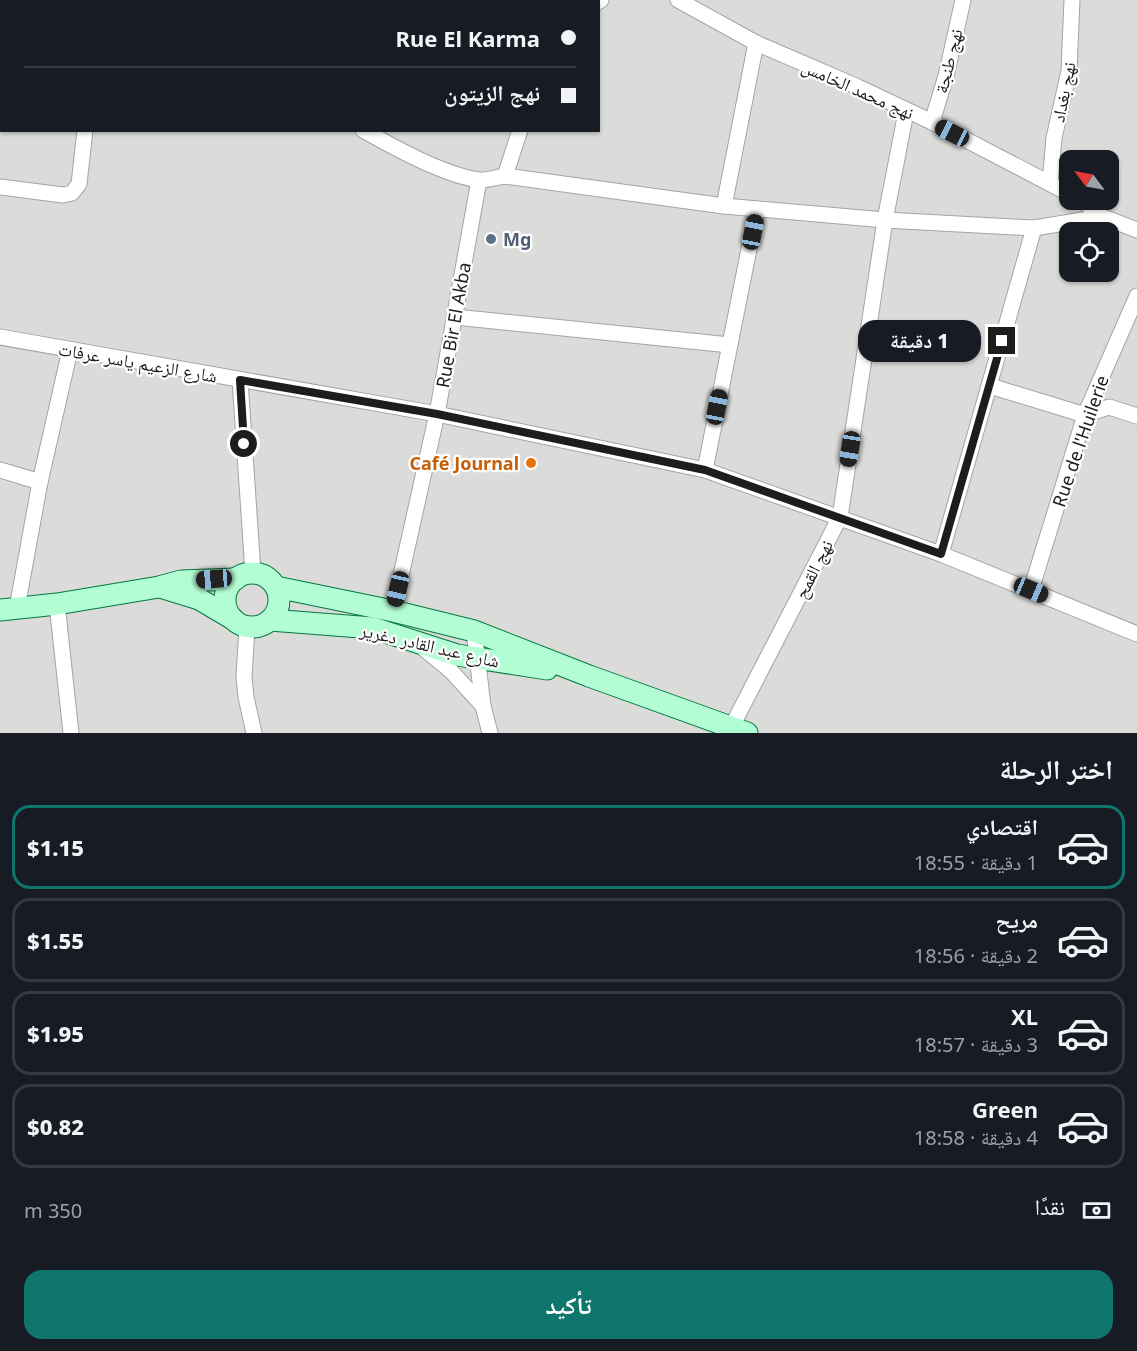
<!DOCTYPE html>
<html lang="ar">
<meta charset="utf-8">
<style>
:root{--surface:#171b24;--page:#20242c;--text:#f1f3f6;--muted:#9ea1a6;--line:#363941;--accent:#0f766e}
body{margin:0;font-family:"Noto Sans","Noto Naskh Arabic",sans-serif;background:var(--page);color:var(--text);direction:rtl;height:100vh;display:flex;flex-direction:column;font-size:22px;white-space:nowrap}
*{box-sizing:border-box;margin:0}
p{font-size:20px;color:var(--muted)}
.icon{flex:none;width:33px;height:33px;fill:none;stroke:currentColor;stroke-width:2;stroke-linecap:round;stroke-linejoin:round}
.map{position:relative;height:733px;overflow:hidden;direction:ltr}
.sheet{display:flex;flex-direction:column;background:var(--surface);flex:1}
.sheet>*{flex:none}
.guide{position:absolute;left:0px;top:0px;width:600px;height:132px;box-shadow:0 2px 4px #0004;direction:rtl;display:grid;align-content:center;height:132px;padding:0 24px;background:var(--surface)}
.needle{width:39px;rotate:302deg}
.buttons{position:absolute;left:1059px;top:150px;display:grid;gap:12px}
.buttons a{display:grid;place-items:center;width:60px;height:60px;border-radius:12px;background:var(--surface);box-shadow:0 2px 4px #0004;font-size:30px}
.end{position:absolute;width:27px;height:27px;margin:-14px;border:8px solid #1d1d1d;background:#fff;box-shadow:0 0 0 3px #fff}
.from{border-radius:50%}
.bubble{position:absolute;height:42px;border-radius:18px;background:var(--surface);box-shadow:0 2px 4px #0004;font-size:20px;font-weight:800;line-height:42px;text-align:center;direction:rtl}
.car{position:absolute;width:18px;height:36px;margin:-18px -9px;border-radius:8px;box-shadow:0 0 4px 2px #0007;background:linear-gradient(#222 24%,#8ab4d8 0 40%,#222 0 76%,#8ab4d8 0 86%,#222 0)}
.guide b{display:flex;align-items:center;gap:21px;height:57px;font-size:22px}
.guide b+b{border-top:2px solid var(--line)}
.guide i{width:15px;height:15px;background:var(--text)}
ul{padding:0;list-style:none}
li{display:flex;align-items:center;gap:18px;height:84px;margin:0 12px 9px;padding:0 12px;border:3px solid var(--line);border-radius:18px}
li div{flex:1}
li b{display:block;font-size:22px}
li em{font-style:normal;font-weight:800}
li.active{border-color:var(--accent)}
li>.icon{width:54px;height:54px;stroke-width:1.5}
h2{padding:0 24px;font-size:27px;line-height:72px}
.pay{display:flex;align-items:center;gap:15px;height:66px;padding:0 24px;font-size:22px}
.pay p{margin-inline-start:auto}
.cta{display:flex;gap:12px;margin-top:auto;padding:12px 24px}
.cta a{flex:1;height:69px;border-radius:18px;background:var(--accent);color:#fff;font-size:24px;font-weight:800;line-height:69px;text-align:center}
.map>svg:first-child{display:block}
.residential{fill:#dbdbda;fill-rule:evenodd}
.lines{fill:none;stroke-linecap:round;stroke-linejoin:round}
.minor-casing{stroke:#a4a4a4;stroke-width:17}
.secondary-casing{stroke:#00793e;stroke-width:23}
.minor{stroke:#fff;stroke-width:15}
.secondary{stroke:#b3fdd5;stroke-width:21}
.route{stroke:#1d1d1d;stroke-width:8}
.service-dot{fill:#5c6f8a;stroke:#fff;stroke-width:2}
.food-dot{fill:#e8710a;stroke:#fff;stroke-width:2}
.labels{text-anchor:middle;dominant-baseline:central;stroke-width:4.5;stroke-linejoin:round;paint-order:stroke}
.street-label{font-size:18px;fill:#1d1d1d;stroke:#fff}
.service-label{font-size:18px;font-weight:bold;fill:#4e5e75;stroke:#fff;text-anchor:start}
.food-label{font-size:18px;font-weight:bold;fill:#c56008;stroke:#fff;text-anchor:end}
</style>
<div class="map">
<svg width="1137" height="733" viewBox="0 0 1137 733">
<rect width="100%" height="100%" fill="#e2efe3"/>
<path class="residential" d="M0,0H1137V733H0ZM2,2H598V130H2ZM1070,160H1108V200H1070ZM1070,232H1108V272H1070Z"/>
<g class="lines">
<defs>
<g id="minor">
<path d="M154,0L156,2"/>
<path d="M548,0V2"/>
<path d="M678,0L756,43L858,87L932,122L1070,194"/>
<path d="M410,2V0"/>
<path d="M598,2L601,0"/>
<path d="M932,122L946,76L963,0"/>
<path d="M363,130C395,148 442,174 478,180C486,181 497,177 505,176L724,206L885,220L1034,228L1089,219L1098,215"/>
<path d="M505,176L520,130"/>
<path d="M1050,183L1054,138L1069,71L1072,0"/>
<path d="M0,187L63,195L72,193L79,184L85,130"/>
<path d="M1079,200L1088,205L1098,215L1137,230"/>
<path d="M724,206L756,43"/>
<path d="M455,317L730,345"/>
<path d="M0,337L437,414L705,470L941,554L1137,634"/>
<path d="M240,380L253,573"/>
<path d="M990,386L1085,415L1109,407L1137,416"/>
<path d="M0,470L40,482"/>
<path d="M705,470L757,209"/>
<path d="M941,554L1034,228"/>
<path d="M1031,590L1085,415L1137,296"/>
<path d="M57,604L71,733"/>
<path d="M17,608L40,482L70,350"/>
<path d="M393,611L437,414L479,180"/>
<path d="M247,627L244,677L246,697L254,733"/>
<path d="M474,631L483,706L490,733"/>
<path d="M423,648L451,671L483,706"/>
<path d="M731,728L840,517L885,220L906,112"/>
</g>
<g id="secondary">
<circle cx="252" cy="600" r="27"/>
<path d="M160,587L199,599L233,619"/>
<path d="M276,587L393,611L474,631L589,676L747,733"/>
<path d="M0,610L57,604L159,587L181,581L236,579"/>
<path d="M270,620L373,628L457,655L547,669"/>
</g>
</defs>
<use href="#minor" class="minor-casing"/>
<use href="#secondary" class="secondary-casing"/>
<use href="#minor" class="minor"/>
<use href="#secondary" class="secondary"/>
</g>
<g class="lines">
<path class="route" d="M244,444L240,380L437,414L705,470L941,554L1002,341"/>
</g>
<circle class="service-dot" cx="491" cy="239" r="6"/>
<circle class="food-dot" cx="531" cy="463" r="6"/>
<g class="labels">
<g class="street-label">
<text transform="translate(948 61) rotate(-76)">نهج طنجة</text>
<text transform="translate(858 89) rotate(24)">نهج محمد الخامس</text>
<text transform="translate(1063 92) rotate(-79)">نهج بغداد</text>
<text transform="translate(453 325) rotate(-80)">Rue Bir El Akba</text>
<text transform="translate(138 362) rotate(10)">شارع الزعيم ياسر عرفات</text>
<text transform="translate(1080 441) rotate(-71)">Rue de l'Huilerie</text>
<text transform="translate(813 569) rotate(-63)">نهج القمح</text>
<text transform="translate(430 645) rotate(13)">شارع عبد القادر دغرير</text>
</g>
<g class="service-label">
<text x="503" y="239">Mg</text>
</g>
<g class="food-label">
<text x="519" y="463">Café Journal</text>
</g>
</g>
</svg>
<div class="buttons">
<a><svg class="needle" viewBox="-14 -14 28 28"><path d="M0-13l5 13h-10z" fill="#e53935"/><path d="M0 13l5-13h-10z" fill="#9ea1a6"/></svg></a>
<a><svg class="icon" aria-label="locate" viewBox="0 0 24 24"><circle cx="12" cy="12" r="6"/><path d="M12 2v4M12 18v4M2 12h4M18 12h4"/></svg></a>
</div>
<i class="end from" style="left:244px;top:444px"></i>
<i class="end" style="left:1002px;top:341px"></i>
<div class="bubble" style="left:858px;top:320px;width:123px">1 دقيقة</div>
<i class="car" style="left:952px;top:133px;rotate:297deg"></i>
<i class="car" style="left:753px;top:232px;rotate:11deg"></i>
<i class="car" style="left:717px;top:407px;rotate:11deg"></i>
<i class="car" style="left:850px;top:449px;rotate:189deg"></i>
<i class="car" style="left:214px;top:579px;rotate:266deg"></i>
<i class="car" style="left:398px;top:589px;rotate:193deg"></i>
<i class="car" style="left:1031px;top:590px;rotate:113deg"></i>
<div class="guide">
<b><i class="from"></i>Rue El Karma</b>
<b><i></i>نهج الزيتون</b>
</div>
</div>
<section class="sheet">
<h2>اختر الرحلة</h2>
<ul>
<li class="active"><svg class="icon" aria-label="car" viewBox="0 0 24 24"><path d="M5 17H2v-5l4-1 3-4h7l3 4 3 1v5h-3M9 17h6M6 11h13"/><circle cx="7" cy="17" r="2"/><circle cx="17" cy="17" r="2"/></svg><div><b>اقتصادي</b><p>1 دقيقة · 18:55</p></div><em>$1.15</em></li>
<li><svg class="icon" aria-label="car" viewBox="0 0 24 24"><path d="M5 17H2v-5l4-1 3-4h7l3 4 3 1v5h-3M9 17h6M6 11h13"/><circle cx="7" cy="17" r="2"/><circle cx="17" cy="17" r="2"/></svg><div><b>مريح</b><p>2 دقيقة · 18:56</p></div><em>$1.55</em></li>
<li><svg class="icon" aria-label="car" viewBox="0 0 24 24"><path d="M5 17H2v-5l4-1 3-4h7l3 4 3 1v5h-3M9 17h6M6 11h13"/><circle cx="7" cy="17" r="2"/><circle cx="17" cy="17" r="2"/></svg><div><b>XL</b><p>3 دقيقة · 18:57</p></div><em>$1.95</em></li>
<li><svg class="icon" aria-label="car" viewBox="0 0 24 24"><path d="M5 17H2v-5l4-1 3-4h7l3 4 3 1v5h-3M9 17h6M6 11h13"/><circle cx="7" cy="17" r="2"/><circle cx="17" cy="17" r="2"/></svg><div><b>Green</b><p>4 دقيقة · 18:58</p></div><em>$0.82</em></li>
</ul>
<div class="pay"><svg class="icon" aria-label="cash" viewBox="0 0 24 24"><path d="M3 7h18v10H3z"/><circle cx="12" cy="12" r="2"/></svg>نقدًا<p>350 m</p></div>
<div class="cta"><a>تأكيد</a></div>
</section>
